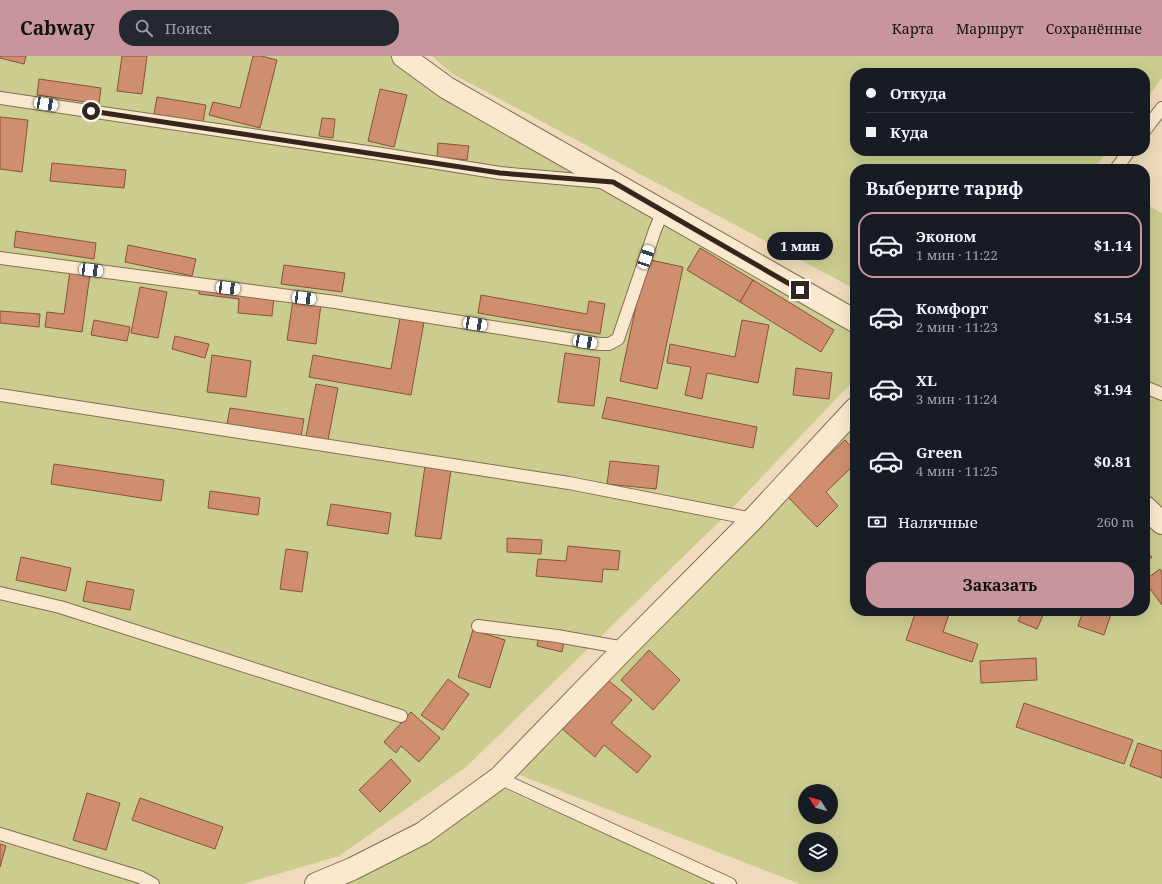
<!DOCTYPE html>
<html lang="ru">
<meta charset="utf-8">
<style>
:root{--surface:#171b24;--page:#242831;--text:#f1f3f6;--muted:#9ea1a6;--line:#363941;--accent:#c8959c}
body{margin:0;font-family:"Noto Serif",serif;background:var(--page);color:var(--text);height:100vh;display:flex;flex-direction:column;font-size:15px;white-space:nowrap}
*{box-sizing:border-box;margin:0}
p{font-size:13px;color:var(--muted)}
.icon{flex:none;width:22px;height:22px;fill:none;stroke:currentColor;stroke-width:2;stroke-linecap:round;stroke-linejoin:round}
.map{position:relative;flex:1;overflow:hidden}
.panel{position:absolute;left:850px;top:108px;width:300px;height:452px;display:flex;flex-direction:column;background:var(--surface);border-radius:16px;box-shadow:0 4px 16px #0002}
.panel>*{flex:none}
.guide{position:absolute;left:850px;top:12px;width:300px;height:88px;border-radius:16px;box-shadow:0 4px 16px #0002;display:grid;align-content:center;height:88px;padding:0 16px;background:var(--surface)}
.needle{width:26px;rotate:307deg}
.buttons{position:absolute;left:798px;top:728px;display:grid;gap:8px}
.buttons a{display:grid;place-items:center;width:40px;height:40px;border-radius:50%;background:var(--surface);box-shadow:0 4px 16px #0002;font-size:20px}
.end{position:absolute;width:18px;height:18px;margin:-9px;border:5px solid #35251a;background:#fff;box-shadow:0 0 0 2px #fff}
.from{border-radius:50%}
.bubble{position:absolute;height:28px;border-radius:14px;background:var(--surface);box-shadow:0 4px 16px #0002;font-size:13px;font-weight:700;line-height:28px;text-align:center}
.car{position:absolute;width:12px;height:24px;margin:-12px -6px;border-radius:5px;box-shadow:0 0 3px 1px #0007;background:linear-gradient(#fff 24%,#345 0 40%,#fff 0 76%,#345 0 86%,#fff 0)}
.guide b{display:flex;align-items:center;gap:14px;height:38px;font-size:15px}
.guide b+b{border-top:1px solid var(--line)}
.guide i{width:10px;height:10px;background:var(--text)}
ul{padding:0;list-style:none}
li{display:flex;align-items:center;gap:12px;height:66px;margin:0 8px 6px;padding:0 8px;border:2px solid transparent;border-radius:16px}
li div{flex:1}
li b{display:block;font-size:15px}
li em{font-style:normal;font-weight:700}
li.on{border-color:var(--accent)}
li>.icon{width:36px;height:36px;stroke-width:1.5}
h2{padding:0 16px;font-size:18px;line-height:48px}
.pay{display:flex;align-items:center;gap:10px;height:44px;padding:0 16px;font-size:15px}
.pay p{margin-inline-start:auto}
.button{display:flex;gap:8px;margin-top:auto;padding:8px 16px}
.button a{flex:1;height:46px;border-radius:16px;background:var(--accent);color:#111;font-size:16px;font-weight:700;line-height:46px;text-align:center}
header{display:flex;align-items:center;gap:24px;box-sizing:border-box;height:56px;padding:0 20px;background:var(--accent);color:#111}
header strong{font-size:19px}
nav{display:flex;gap:22px;margin-inline-start:auto;font-size:14px}
.search{width:280px;height:36px;background:var(--page);display:flex;align-items:center;gap:10px;box-sizing:border-box;padding:0 14px;border-radius:16px;color:var(--muted);font-size:15px}
.map>svg:first-child{display:block}
.green{fill:#cbcd8f;fill-rule:evenodd}
.building{fill:#cf8f6f;stroke:#86523a}
.lines{fill:none;stroke-linecap:round;stroke-linejoin:round}
.service-casing{stroke:#866b54;stroke-width:14}
.tertiary-casing{stroke:#866b54;stroke-width:24}
.service{stroke:#fae9ce;stroke-width:12}
.tertiary{stroke:#fae9ce;stroke-width:22}
.route{stroke:#35251a;stroke-width:5}
</style>
<header>
<strong>Cabway</strong>
<div class="search"><svg class="icon" aria-label="search" viewBox="0 0 24 24"><circle cx="10" cy="10" r="6"/><path d="M15 15l6 6"/></svg>Поиск</div>
<nav><a>Карта</a><a>Маршрут</a><a>Сохранённые</a></nav>
</header>
<div class="map">
<svg width="1162" height="828" viewBox="0 0 1162 828">
<rect width="100%" height="100%" fill="#efdbbb"/>
<g class="green">
<path d="M0,0H397L855,275V323L720,465L466,711L339,800L243,828H0Z"/>
<path d="M432,0H1162V22L1145,45V17H855V95H1107L1094,113H855V233L451,17Z"/>
<path d="M1145,148L1162,157V828H800L517,718L855,364V555H1145ZM805,735H831V761H805ZM805,783H831V809H805Z"/>
<path d="M486,725L719,828H306L352,808Z"/>
</g>
<g class="building">
<path d="M0,0H26L24,8L0,2Z"/>
<path d="M122,0H147L142,38L117,35Z"/>
<path d="M253,0H261L277,4L260,72L209,59L213,46L240,52Z"/>
<path d="M39,23L101,32L99,48L37,39Z"/>
<path d="M380,33L407,39L394,91L368,85Z"/>
<path d="M157,41L206,49L203,66L154,58Z"/>
<path d="M0,61L28,64L22,116L0,113Z"/>
<path d="M322,62L335,63L333,82L319,80Z"/>
<path d="M438,87L469,90L467,104L437,101Z"/>
<path d="M52,107L126,114L124,132L50,125Z"/>
<path d="M16,175L96,187L94,203L14,191Z"/>
<path d="M128,189L196,203L192,220L125,206Z"/>
<path d="M700,192L753,224L740,246L687,214Z"/>
<path d="M646,203L683,211L657,333L620,325Z"/>
<path d="M284,209L345,217L342,236L281,228Z"/>
<path d="M70,215L90,218L82,276L45,271L47,256L64,258Z"/>
<path d="M753,224L834,274L821,296L740,246Z"/>
<path d="M140,231L167,236L158,282L131,277Z"/>
<path d="M199,232L274,240L272,260L238,257L239,243L199,238Z"/>
<path d="M481,239L587,258L589,245L605,248L600,278L478,257Z"/>
<path d="M293,244L321,248L316,288L287,284Z"/>
<path d="M0,255L40,258L39,271L0,267Z"/>
<path d="M400,262L424,266L411,339L309,321L313,299L391,313Z"/>
<path d="M94,264L130,271L127,285L91,279Z"/>
<path d="M742,264L769,269L758,327L707,317L702,343L685,339L691,311L667,307L670,288L735,301Z"/>
<path d="M175,280L209,288L205,302L172,293Z"/>
<path d="M565,297L600,302L594,350L558,346Z"/>
<path d="M212,299L251,305L246,341L207,336Z"/>
<path d="M796,312L832,317L829,343L793,339Z"/>
<path d="M316,328L338,332L328,384L306,380Z"/>
<path d="M607,341L757,371L753,392L602,362Z"/>
<path d="M230,352L304,363L301,380L227,368Z"/>
<path d="M845,384L855,395V408L826,436L838,450L817,471L787,440Z"/>
<path d="M610,405L659,410L656,433L607,428Z"/>
<path d="M54,408L164,424L161,445L51,428Z"/>
<path d="M425,410L451,414L441,483L415,480Z"/>
<path d="M210,435L260,442L258,459L208,452Z"/>
<path d="M331,448L391,457L388,478L327,469Z"/>
<path d="M507,482L542,484L541,498L507,496Z"/>
<path d="M568,490L620,495L618,514L603,513L602,526L536,520L538,503L566,505Z"/>
<path d="M286,493L308,496L302,536L280,533Z"/>
<path d="M1145,495L1152,501L1145,508Z"/>
<path d="M21,501L71,512L66,535L16,524Z"/>
<path d="M1160,513L1162,516V549L1145,526V524Z"/>
<path d="M87,525L134,534L130,554L83,545Z"/>
<path d="M916,555H950L943,576L978,588L972,606L906,584Z"/>
<path d="M1023,555H1045L1037,573L1018,565Z"/>
<path d="M1083,555H1112L1104,579L1078,570Z"/>
<path d="M473,574L505,584L490,632L458,621Z"/>
<path d="M539,579L564,585L562,596L537,590Z"/>
<path d="M649,594L680,624L653,654L621,624Z"/>
<path d="M1036,602L1037,624L981,627L980,605Z"/>
<path d="M603,620L632,644L611,667L651,700L637,717L604,689L595,701L560,671Z"/>
<path d="M448,623L469,638L443,674L421,659Z"/>
<path d="M1024,647L1133,684L1124,708L1016,671Z"/>
<path d="M411,656L440,682L419,706L401,690L396,697L384,686Z"/>
<path d="M1138,687L1162,695V722L1130,710Z"/>
<path d="M391,703L411,725L380,756L359,734Z"/>
<path d="M87,737L120,747L106,794L73,784Z"/>
<path d="M140,742L223,771L215,793L132,764Z"/>
<path d="M0,788L6,790L0,811Z"/>
</g>
<g class="lines">
<defs>
<g id="service">
<path d="M0,42L388,99L500,117L602,126"/>
<path d="M1145,74L1162,52"/>
<path d="M1116,113L1129,95"/>
<path d="M0,202L335,246L600,288H609L618,283L655,174L663,155"/>
<path d="M1145,331L1162,338"/>
<path d="M0,339L569,427L753,463"/>
<path d="M0,537L60,551L401,660"/>
<path d="M478,570L557,580L625,592"/>
<path d="M499,722L730,828"/>
<path d="M0,778L140,821L153,828"/>
</g>
<g id="tertiary">
<path d="M403,0L447,32L855,265"/>
<path d="M1145,451L1162,467"/>
<path d="M316,828L352,813L423,777L499,722L625,592L753,463L855,353"/>
</g>
</defs>
<use href="#service" class="service-casing"/>
<use href="#tertiary" class="tertiary-casing"/>
<use href="#service" class="service"/>
<use href="#tertiary" class="tertiary"/>
</g>
<g class="lines">
<path class="route" d="M91,55L500,117L613,126L800,234"/>
</g>
</svg>
<div class="buttons">
<a><svg class="needle" viewBox="-14 -14 28 28"><path d="M0-13l5 13h-10z" fill="#e53935"/><path d="M0 13l5-13h-10z" fill="#9ea1a6"/></svg></a>
<a><svg class="icon" aria-label="layers" viewBox="0 0 24 24"><path d="M12 4l9 5-9 5-9-5zM3 14l9 5 9-5"/></svg></a>
</div>
<i class="end from" style="left:91px;top:55px"></i>
<i class="end" style="left:800px;top:234px"></i>
<div class="bubble" style="left:767px;top:176px;width:66px">1 мин</div>
<i class="car" style="left:46px;top:48px;rotate:99deg"></i>
<i class="car" style="left:646px;top:201px;rotate:19deg"></i>
<i class="car" style="left:91px;top:214px;rotate:97deg"></i>
<i class="car" style="left:228px;top:232px;rotate:97deg"></i>
<i class="car" style="left:304px;top:242px;rotate:97deg"></i>
<i class="car" style="left:475px;top:268px;rotate:99deg"></i>
<i class="car" style="left:585px;top:286px;rotate:99deg"></i>
<div class="guide">
<b><i class="from"></i>Откуда</b>
<b><i></i>Куда</b>
</div>
<section class="panel">
<h2>Выберите тариф</h2>
<ul>
<li class="on"><svg class="icon" aria-label="car" viewBox="0 0 24 24"><path d="M5 17H2v-5l4-1 3-4h7l3 4 3 1v5h-3M9 17h6M6 11h13"/><circle cx="7" cy="17" r="2"/><circle cx="17" cy="17" r="2"/></svg><div><b>Эконом</b><p>1 мин · 11:22</p></div><em>$1.14</em></li>
<li><svg class="icon" aria-label="car" viewBox="0 0 24 24"><path d="M5 17H2v-5l4-1 3-4h7l3 4 3 1v5h-3M9 17h6M6 11h13"/><circle cx="7" cy="17" r="2"/><circle cx="17" cy="17" r="2"/></svg><div><b>Комфорт</b><p>2 мин · 11:23</p></div><em>$1.54</em></li>
<li><svg class="icon" aria-label="car" viewBox="0 0 24 24"><path d="M5 17H2v-5l4-1 3-4h7l3 4 3 1v5h-3M9 17h6M6 11h13"/><circle cx="7" cy="17" r="2"/><circle cx="17" cy="17" r="2"/></svg><div><b>XL</b><p>3 мин · 11:24</p></div><em>$1.94</em></li>
<li><svg class="icon" aria-label="car" viewBox="0 0 24 24"><path d="M5 17H2v-5l4-1 3-4h7l3 4 3 1v5h-3M9 17h6M6 11h13"/><circle cx="7" cy="17" r="2"/><circle cx="17" cy="17" r="2"/></svg><div><b>Green</b><p>4 мин · 11:25</p></div><em>$0.81</em></li>
</ul>
<div class="pay"><svg class="icon" aria-label="cash" viewBox="0 0 24 24"><path d="M3 7h18v10H3z"/><circle cx="12" cy="12" r="2"/></svg>Наличные<p>260 m</p></div>
<div class="button"><a>Заказать</a></div>
</section>
</div>
